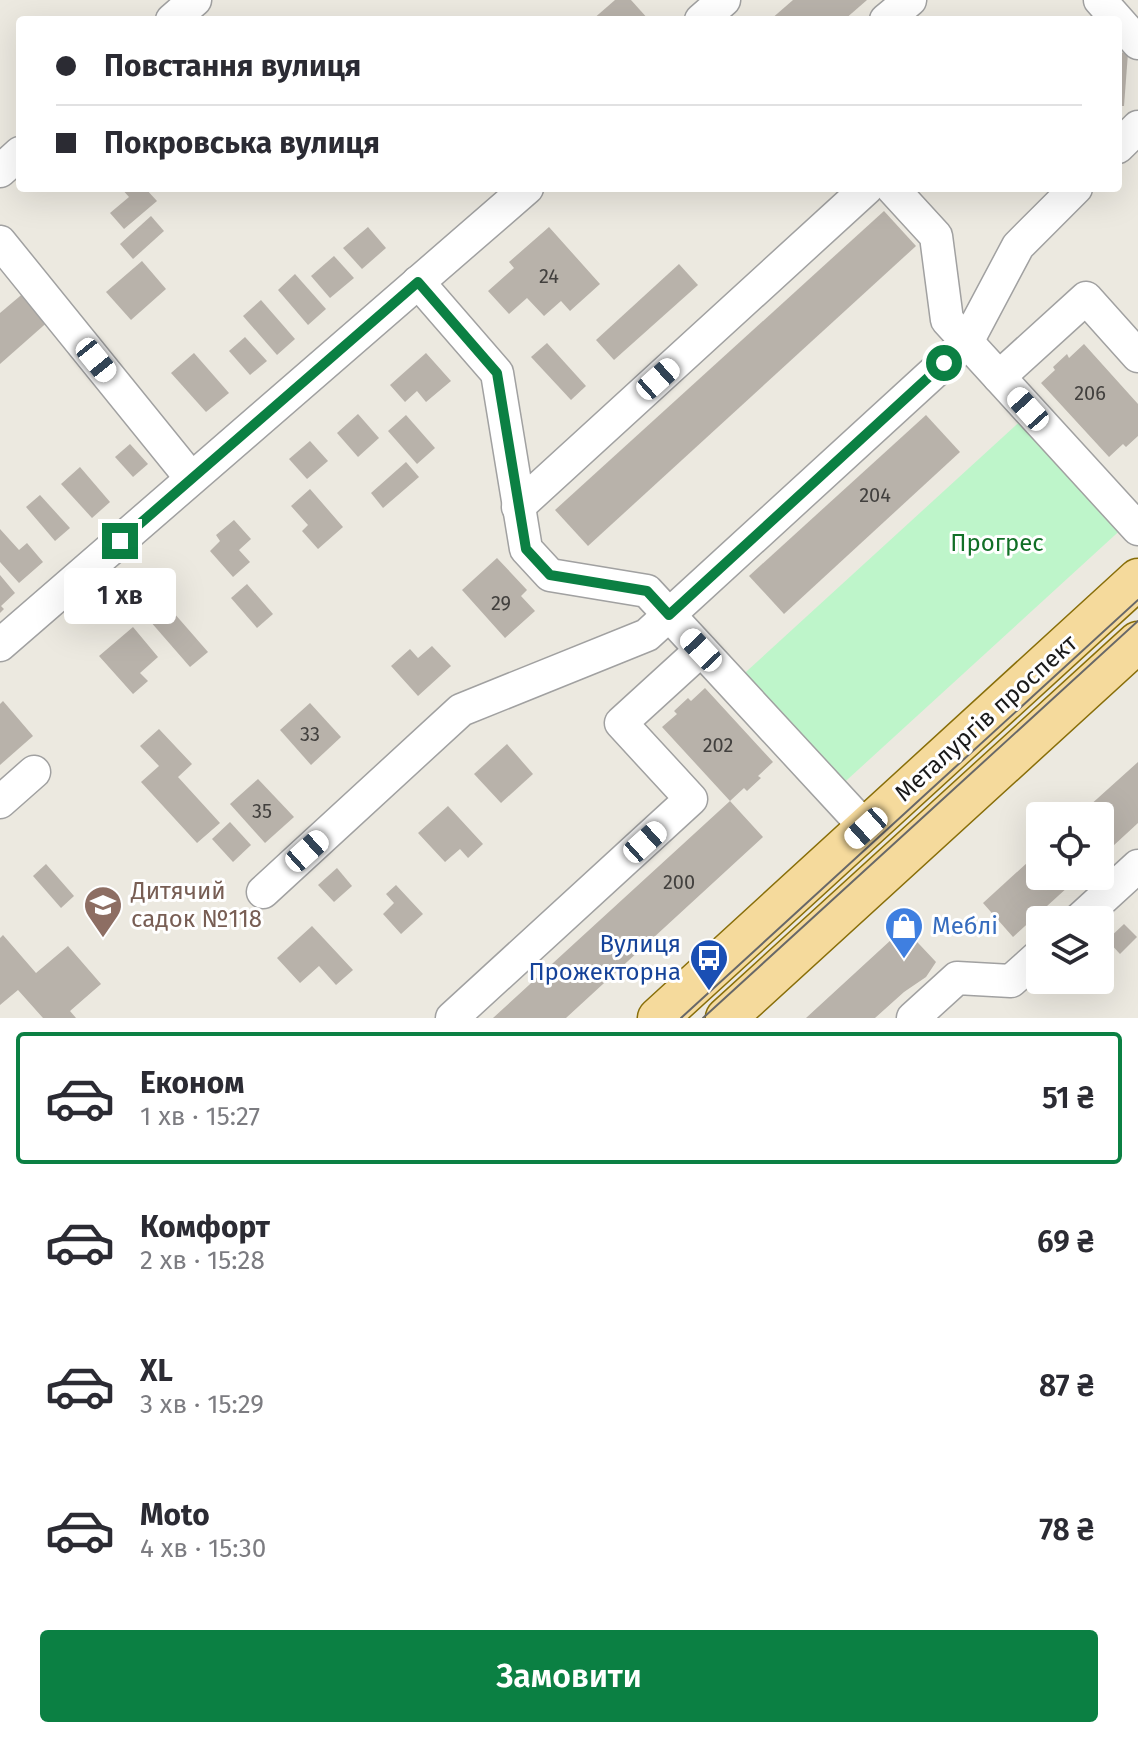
<!DOCTYPE html>
<html lang="uk">
<meta charset="utf-8">
<style>
:root{--surface:#fff;--page:#f7f7f7;--text:#2b2b33;--muted:#7c7c81;--line:#e1e1e2;--accent:#0b8043}
body{margin:0;font-family:"Fira Sans",sans-serif;background:var(--page);color:var(--text);height:100vh;display:flex;flex-direction:column;font-size:30px;white-space:nowrap}
*{box-sizing:border-box;margin:0}
p{font-size:26px;color:var(--muted)}
.icon{flex:none;width:44px;height:44px;fill:none;stroke:currentColor;stroke-width:2;stroke-linecap:round;stroke-linejoin:round}
.map{position:relative;height:1018px;overflow:hidden}
.sheet{display:flex;flex-direction:column;background:var(--surface);flex:1}
.sheet>*{flex:none}
.guide{position:absolute;left:16px;top:16px;width:1106px;height:176px;border-radius:8px;box-shadow:0 8px 32px #0002;display:grid;align-content:center;height:176px;padding:0 40px;background:var(--surface)}
.tools{position:absolute;left:1026px;top:802px;display:grid;gap:16px}
.tools a{display:grid;place-items:center;width:88px;height:88px;border-radius:8px;background:var(--surface);box-shadow:0 8px 32px #0002;font-size:40px}
.end{position:absolute;width:36px;height:36px;margin:-18px;border:10px solid #0b8043;background:#fff;box-shadow:0 0 0 4px #fff}
.from{border-radius:50%}
.bubble{position:absolute;height:56px;border-radius:8px;background:var(--surface);box-shadow:0 8px 32px #0002;font-size:26px;font-weight:600;line-height:56px;text-align:center}
.car{position:absolute;width:24px;height:48px;margin:-24px -12px;border-radius:10px;box-shadow:0 0 6px 2px #0007;background:linear-gradient(#fff 24%,#345 0 40%,#fff 0 76%,#345 0 86%,#fff 0)}
.guide b{display:flex;align-items:center;gap:28px;height:76px;font-size:30px}
.guide b+b{border-top:2px solid var(--line)}
.guide i{width:20px;height:20px;background:var(--text)}
ul{padding:14px 0 0;list-style:none}
li{display:flex;align-items:center;gap:24px;height:132px;margin:0 16px 12px;padding:0 24px;border:4px solid transparent;border-radius:8px}
li div{flex:1}
li b{display:block;font-size:30px}
li em{font-style:normal;font-weight:600}
li.active{border-color:var(--accent)}
li>.icon{width:72px;height:72px;stroke-width:1.5}
.action{display:flex;gap:16px;margin-top:auto;padding:16px 40px}
.action a{flex:1;height:92px;border-radius:8px;background:var(--accent);color:#fff;font-size:32px;font-weight:600;line-height:92px;text-align:center}
.map>svg:first-child{display:block}
.park{fill:#bef5ca}
.building{fill:#b8b2aa}
.lines{fill:none;stroke-linecap:round;stroke-linejoin:round}
.minor-casing{stroke:#a1a1a1;stroke-width:35}
.major-casing{stroke:#886e09;stroke-width:43}
.minor{stroke:#fff;stroke-width:32}
.major{stroke:#f5da9c;stroke-width:40}
.tram{stroke:#686868;stroke-width:2}
.route{stroke:#0b8043;stroke-width:10}
.labels{text-anchor:middle;dominant-baseline:central;stroke-width:6;stroke-linejoin:round;paint-order:stroke}
.number-label{font-size:20px;fill:#42403e}
.park-label{font-size:24px;fill:#116f26;stroke:#fff}
.street-label{font-size:24px;fill:#1a1a1a;stroke:#fff}
.education-label{font-size:24px;fill:#785e54;stroke:#fff;text-anchor:start}
.shop-label{font-size:24px;fill:#366cbe;stroke:#fff;text-anchor:start}
.transit-label{font-size:24px;fill:#164399;stroke:#fff;text-anchor:end}
</style>
<div class="map">
<svg width="1138" height="1018" viewBox="0 0 1138 1018">
<rect width="100%" height="100%" fill="#ece9e0"/>
<path class="park" d="M1027,415L1127,524L836,790L736,681Z"/>
<g class="building">
<path d="M615,0H631L649,20H592Z"/>
<path d="M793,0H867L844,20H770Z"/>
<path d="M1118,52L1128,53L1124,106H1118Z"/>
<path d="M121,188H145L157,201L124,229L110,213L129,197Z"/>
<path d="M884,211L916,246L588,546L555,510Z"/>
<path d="M151,216L164,231L133,259L120,244Z"/>
<path d="M368,227L386,248L362,269L343,248Z"/>
<path d="M549,227L600,284L570,311L561,301L544,316L527,298L509,314L488,291L514,268L509,262Z"/>
<path d="M334,256L354,278L330,298L311,276Z"/>
<path d="M142,261L166,289L131,320L106,292Z"/>
<path d="M679,264L698,285L614,360L596,340Z"/>
<path d="M295,274L326,309L308,325L278,290Z"/>
<path d="M26,291L51,319L0,364V313Z"/>
<path d="M261,300L295,339L277,355L243,316Z"/>
<path d="M245,337L267,361L250,375L229,351Z"/>
<path d="M547,343L586,386L571,400L531,357Z"/>
<path d="M1084,344L1138,404V436L1126,447L1123,444L1109,457L1041,383L1055,370L1053,367L1067,354L1069,358Z"/>
<path d="M194,353L229,393L206,412L171,373Z"/>
<path d="M426,353L451,381L426,402L417,391L405,402L390,385Z"/>
<path d="M358,414L379,438L358,457L337,433Z"/>
<path d="M406,415L435,448L417,464L388,431Z"/>
<path d="M926,415L960,452L784,614L749,576Z"/>
<path d="M310,441L328,461L307,479L289,459Z"/>
<path d="M130,444L148,464L133,477L115,457Z"/>
<path d="M406,462L419,477L383,508L371,493Z"/>
<path d="M80,467L110,502L92,518L61,484Z"/>
<path d="M310,489L343,527L318,549L302,531L308,525L291,506Z"/>
<path d="M40,495L70,528L55,541L26,507Z"/>
<path d="M234,520L251,539L239,550L250,562L233,577L210,551L220,541L216,535Z"/>
<path d="M0,529L19,550L27,543L43,562L19,583L0,562Z"/>
<path d="M497,558L527,590L521,596L535,611L505,638L462,590Z"/>
<path d="M0,575L15,593L1,606L4,609L0,613Z"/>
<path d="M247,584L273,614L257,628L231,598Z"/>
<path d="M160,597L208,652L190,667L143,613Z"/>
<path d="M133,627L158,657L140,673L148,681L133,694L99,656Z"/>
<path d="M432,646L451,666L418,696L391,666L410,649L418,658Z"/>
<path d="M705,688L773,762L758,776L761,778L747,791L744,788L730,801L763,837L566,1018H493L730,801L662,727L677,714L674,711L688,698L691,701Z"/>
<path d="M3,701L33,736L0,765V704Z"/>
<path d="M310,703L341,737L311,765L280,730Z"/>
<path d="M159,729L192,764L178,777L220,823L197,843L141,782L159,766L140,746Z"/>
<path d="M507,744L533,774L501,803L474,774Z"/>
<path d="M1138,762V823L1100,858V816H1078Z"/>
<path d="M258,779L294,817L265,843L230,804Z"/>
<path d="M448,806L483,844L468,858L460,849L445,862L418,833Z"/>
<path d="M230,822L251,845L233,862L212,839Z"/>
<path d="M1040,851V876H1080L1013,937L983,903Z"/>
<path d="M46,864L74,896L61,908L33,876Z"/>
<path d="M337,868L352,886L334,902L318,885Z"/>
<path d="M396,885L423,914L401,934L383,914L394,903L386,894Z"/>
<path d="M1124,924L1137,937L1120,954L1107,940Z"/>
<path d="M312,926L353,970L336,985L319,966L300,983L277,958Z"/>
<path d="M904,928L936,962L926,977L904,992L875,1018H806Z"/>
<path d="M3,935L36,973L68,946L101,984L70,1011L76,1018H43L18,990L0,1005V938Z"/>
</g>
<g class="lines">
<defs>
<g id="minor">
<path d="M1100,0L1138,43"/>
<path d="M172,20L195,0"/>
<path d="M701,20L724,0"/>
<path d="M886,20L910,0"/>
<path d="M1118,147L1138,127"/>
<path d="M0,171L20,153"/>
<path d="M892,188L936,236L947,320L1138,529"/>
<path d="M0,242L191,478"/>
<path d="M418,282L497,373L526,549L550,575L647,591L866,828"/>
<path d="M999,377L1086,298L1138,356"/>
<path d="M518,507L867,188"/>
<path d="M0,645L527,188"/>
<path d="M0,802L34,772"/>
<path d="M263,892L461,710L647,635L967,342L1018,246L1076,188"/>
<path d="M1079,920L1138,866"/>
<path d="M452,1018L691,799L621,723L701,650"/>
<path d="M913,1018L957,978L1011,981L1040,955"/>
</g>
<g id="major">
<path d="M658,1018L1138,579"/>
<path d="M726,1018L1138,642"/>
</g>
</defs>
<use href="#minor" class="minor-casing"/>
<use href="#major" class="major-casing"/>
<use href="#minor" class="minor"/>
<use href="#major" class="major"/>
<g class="tram">
<path d="M681,1018L1138,600"/>
<path d="M703,1018L1138,621"/>
</g>
</g>
<g class="lines">
<path class="route" d="M120,541L418,282L497,373L526,549L550,575L647,591L669,615L944,363"/>
</g>
<defs>
<symbol id="school-pin" viewBox="-11 -11 22 30"><path d="M0 17L-7.5 6A9.5 9.5 0 1 1 7.5 6Z" fill="#8d6e63" stroke="#fff"/><path d="M0-5L7-2L0 1L-7-2ZM-4 1L0 2.5L4 1V4Q0 6-4 4Z" fill="#fff"/></symbol>
<symbol id="shop-pin" viewBox="-11 -11 22 30"><path d="M0 17L-7.5 6A9.5 9.5 0 1 1 7.5 6Z" fill="#3f7fe0" stroke="#fff"/><path d="M-5-2.5h2.3a2.7 3.5 0 0 1 5.4 0H5L5.5 6h-11ZM-1.5-2.5h3a1.5 2.3 0 0 0-3 0Z" fill="#fff"/></symbol>
<symbol id="bus-pin" viewBox="-11 -11 22 30"><path d="M0 17L-7.5 6A9.5 9.5 0 1 1 7.5 6Z" fill="#1a4fb4" stroke="#fff"/><path d="M-5-6H5V4H4V6H2V4H-2V6H-4V4H-5ZM-3.5-4V0h7V-4ZM-3.5 1.2v1.5H-2V1.2ZM2 1.2v1.5H3.5V1.2Z" fill="#fff"/></symbol>
</defs>
<g fill-rule="evenodd">
<use href="#school-pin" x="81" y="883" width="44" height="60"/>
<use href="#shop-pin" x="882" y="904" width="44" height="60"/>
<use href="#bus-pin" x="687" y="936" width="44" height="60"/>
</g>
<g class="labels">
<g class="number-label">
<text x="549" y="276">24</text>
<text x="1090" y="393">206</text>
<text x="875" y="495">204</text>
<text x="501" y="603">29</text>
<text x="310" y="734">33</text>
<text x="718" y="745">202</text>
<text x="262" y="811">35</text>
<text x="679" y="882">200</text>
</g>
<g class="park-label">
<text x="997" y="543">Прогрес</text>
</g>
<g class="street-label">
<text transform="translate(986 718) rotate(-42)">Металургів проспект</text>
</g>
<g class="education-label">
<text x="131" y="891">Дитячий<tspan x="131" dy="28">садок №118</tspan></text>
</g>
<g class="shop-label">
<text x="932" y="926">Меблі</text>
</g>
<g class="transit-label">
<text x="681" y="944">Вулиця<tspan x="681" dy="28">Прожекторна</tspan></text>
</g>
</g>
</svg>
<div class="tools">
<a><svg class="icon" aria-label="locate" viewBox="0 0 24 24"><circle cx="12" cy="12" r="6"/><path d="M12 2v4M12 18v4M2 12h4M18 12h4"/></svg></a>
<a><svg class="icon" aria-label="layers" viewBox="0 0 24 24"><path d="M12 4l9 5-9 5-9-5zM3 14l9 5 9-5"/></svg></a>
</div>
<i class="end from" style="left:944px;top:363px"></i>
<i class="end" style="left:120px;top:541px"></i>
<div class="bubble" style="left:64px;top:568px;width:112px">1 хв</div>
<i class="car" style="left:96px;top:360px;rotate:141deg"></i>
<i class="car" style="left:658px;top:379px;rotate:48deg"></i>
<i class="car" style="left:1028px;top:409px;rotate:318deg"></i>
<i class="car" style="left:701px;top:650px;rotate:317deg"></i>
<i class="car" style="left:866px;top:828px;rotate:228deg"></i>
<i class="car" style="left:645px;top:842px;rotate:48deg"></i>
<i class="car" style="left:307px;top:851px;rotate:48deg"></i>
<div class="guide">
<b><i class="from"></i>Повстання вулиця</b>
<b><i></i>Покровська вулиця</b>
</div>
</div>
<section class="sheet">
<ul>
<li class="active"><svg class="icon" aria-label="car" viewBox="0 0 24 24"><path d="M5 17H2v-5l4-1 3-4h7l3 4 3 1v5h-3M9 17h6M6 11h13"/><circle cx="7" cy="17" r="2"/><circle cx="17" cy="17" r="2"/></svg><div><b>Економ</b><p>1 хв · 15:27</p></div><em>51 ₴</em></li>
<li><svg class="icon" aria-label="car" viewBox="0 0 24 24"><path d="M5 17H2v-5l4-1 3-4h7l3 4 3 1v5h-3M9 17h6M6 11h13"/><circle cx="7" cy="17" r="2"/><circle cx="17" cy="17" r="2"/></svg><div><b>Комфорт</b><p>2 хв · 15:28</p></div><em>69 ₴</em></li>
<li><svg class="icon" aria-label="car" viewBox="0 0 24 24"><path d="M5 17H2v-5l4-1 3-4h7l3 4 3 1v5h-3M9 17h6M6 11h13"/><circle cx="7" cy="17" r="2"/><circle cx="17" cy="17" r="2"/></svg><div><b>XL</b><p>3 хв · 15:29</p></div><em>87 ₴</em></li>
<li><svg class="icon" aria-label="car" viewBox="0 0 24 24"><path d="M5 17H2v-5l4-1 3-4h7l3 4 3 1v5h-3M9 17h6M6 11h13"/><circle cx="7" cy="17" r="2"/><circle cx="17" cy="17" r="2"/></svg><div><b>Moto</b><p>4 хв · 15:30</p></div><em>78 ₴</em></li>
</ul>
<div class="action"><a>Замовити</a></div>
</section>
